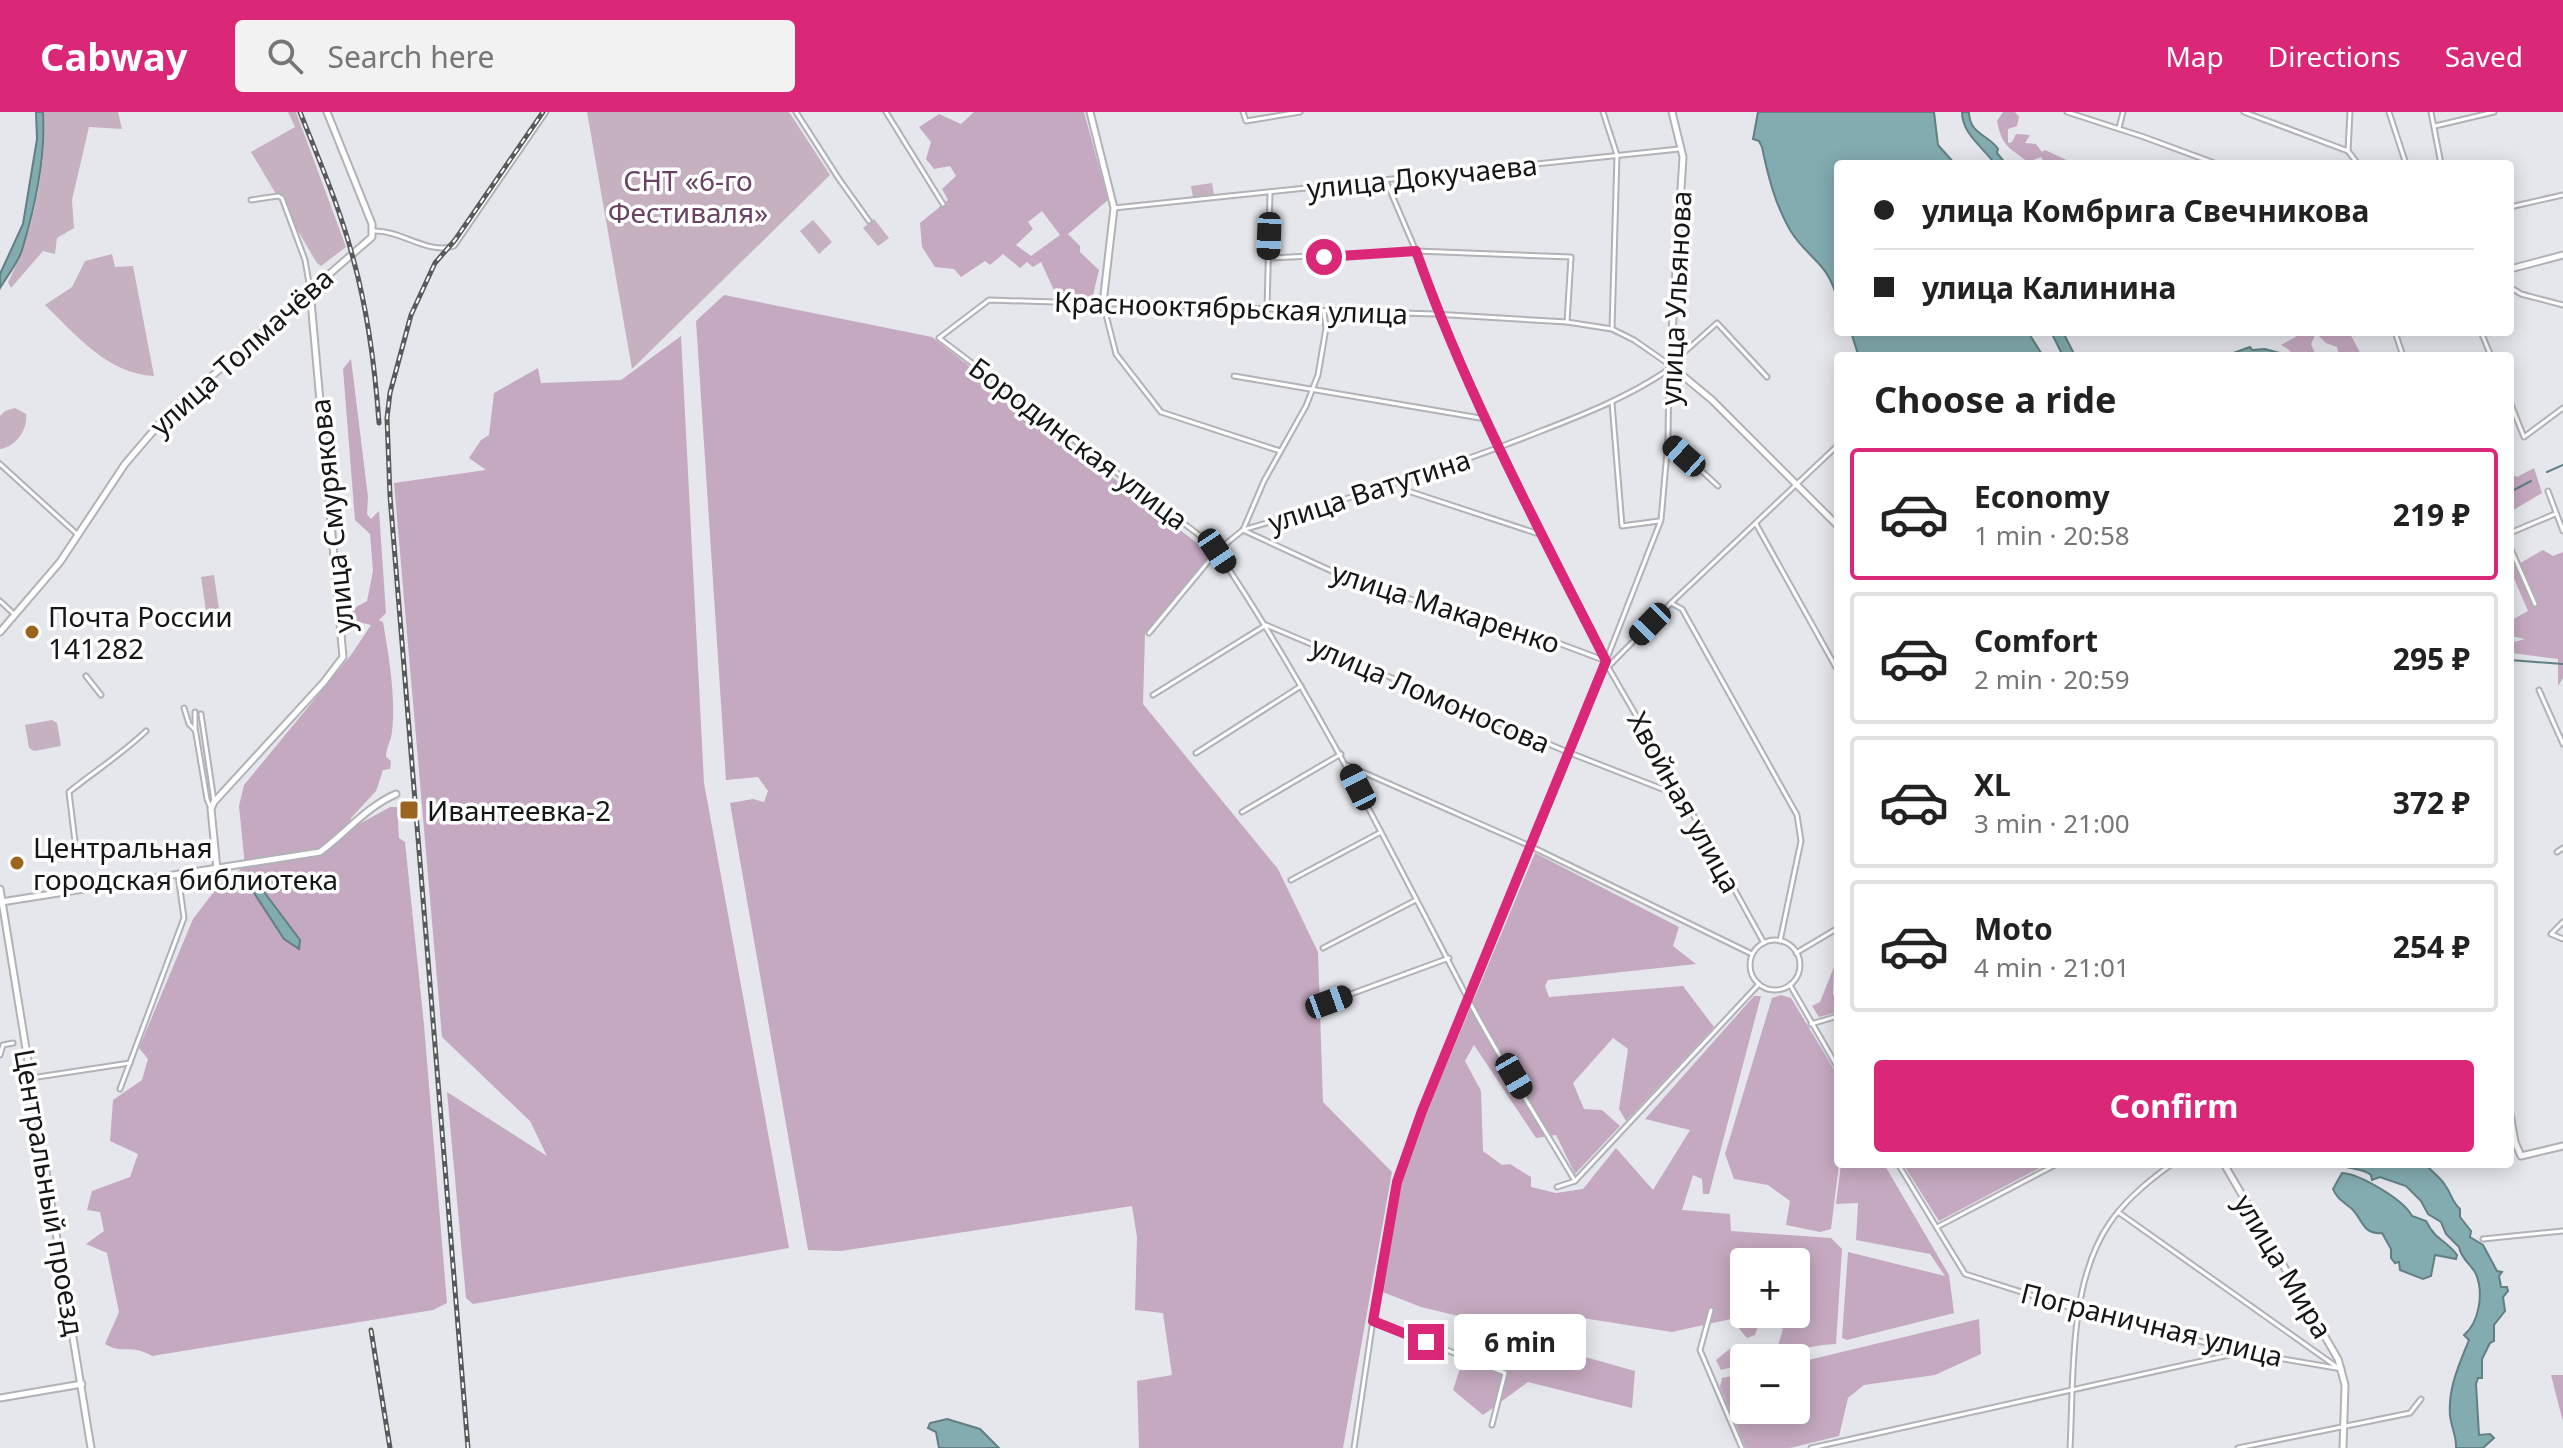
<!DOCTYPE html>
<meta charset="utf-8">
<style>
:root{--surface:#fff;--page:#f2f2f2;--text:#222;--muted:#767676;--line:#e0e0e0;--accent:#db2777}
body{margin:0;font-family:"Noto Sans",sans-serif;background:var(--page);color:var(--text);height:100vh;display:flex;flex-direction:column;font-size:30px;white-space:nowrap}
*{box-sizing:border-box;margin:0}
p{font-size:26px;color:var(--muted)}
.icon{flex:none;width:44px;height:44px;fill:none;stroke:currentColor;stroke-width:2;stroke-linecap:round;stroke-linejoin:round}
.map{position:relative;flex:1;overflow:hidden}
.panel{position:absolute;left:1834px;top:240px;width:680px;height:816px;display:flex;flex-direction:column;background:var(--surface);border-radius:8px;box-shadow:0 4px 20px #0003}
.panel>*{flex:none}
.guide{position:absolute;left:1834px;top:48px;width:680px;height:176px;border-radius:8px;box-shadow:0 4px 20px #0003;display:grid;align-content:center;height:176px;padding:0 40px;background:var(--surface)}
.tools{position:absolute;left:1730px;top:1136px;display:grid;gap:16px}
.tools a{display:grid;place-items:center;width:80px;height:80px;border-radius:8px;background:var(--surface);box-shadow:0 4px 20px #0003;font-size:40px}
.end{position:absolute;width:36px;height:36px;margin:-18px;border:10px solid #db2777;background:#fff;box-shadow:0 0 0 4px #fff}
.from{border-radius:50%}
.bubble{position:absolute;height:56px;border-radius:8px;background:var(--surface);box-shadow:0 4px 20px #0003;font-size:26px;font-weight:700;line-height:56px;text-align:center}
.car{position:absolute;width:24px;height:48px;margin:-24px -12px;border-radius:10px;box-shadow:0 0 6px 2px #0007;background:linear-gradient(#222 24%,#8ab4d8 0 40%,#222 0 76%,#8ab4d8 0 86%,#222 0)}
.guide b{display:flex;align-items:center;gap:28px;height:76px;font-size:30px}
.guide b+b{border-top:2px solid var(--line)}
.guide i{width:20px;height:20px;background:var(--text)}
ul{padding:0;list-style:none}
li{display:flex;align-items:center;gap:24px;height:132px;margin:0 16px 12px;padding:0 24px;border:4px solid var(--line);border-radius:8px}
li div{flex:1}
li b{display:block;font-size:30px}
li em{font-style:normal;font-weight:700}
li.selected{border-color:var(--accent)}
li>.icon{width:72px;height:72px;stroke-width:1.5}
h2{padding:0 40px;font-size:36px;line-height:96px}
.button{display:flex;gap:16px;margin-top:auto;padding:16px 40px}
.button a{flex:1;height:92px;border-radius:8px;background:var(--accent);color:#fff;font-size:32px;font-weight:700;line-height:92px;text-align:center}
header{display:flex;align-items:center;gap:48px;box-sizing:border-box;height:112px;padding:0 40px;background:var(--accent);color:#fff}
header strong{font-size:38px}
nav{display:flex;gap:44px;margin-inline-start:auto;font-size:28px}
.search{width:560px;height:72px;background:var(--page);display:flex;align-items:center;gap:20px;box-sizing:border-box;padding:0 28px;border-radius:8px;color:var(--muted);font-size:30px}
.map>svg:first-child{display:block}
.green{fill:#c6b1c1}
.forest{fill:#c5a9c0;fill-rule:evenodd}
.water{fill:#83acb0;stroke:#627f82;stroke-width:2}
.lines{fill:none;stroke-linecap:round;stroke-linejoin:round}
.stream{stroke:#627f82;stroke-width:2}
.street-casing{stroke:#b0b2b7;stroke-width:7}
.secondary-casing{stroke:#b0b2b7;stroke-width:9}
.street{stroke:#fff;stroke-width:3}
.secondary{stroke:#fff;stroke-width:5}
.rail-casing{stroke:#58595b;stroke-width:5}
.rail{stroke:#fff;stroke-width:2;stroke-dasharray:6;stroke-linecap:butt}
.route{stroke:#db2777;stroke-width:10}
.poi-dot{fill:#9b651d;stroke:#fff;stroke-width:3}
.labels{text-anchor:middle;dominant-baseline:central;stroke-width:7;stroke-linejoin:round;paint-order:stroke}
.street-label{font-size:28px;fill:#151617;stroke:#fff}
.park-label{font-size:28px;fill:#6a4263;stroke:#fff}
.poi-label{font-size:28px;fill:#151617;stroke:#fff;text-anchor:start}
</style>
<header>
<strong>Cabway</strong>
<div class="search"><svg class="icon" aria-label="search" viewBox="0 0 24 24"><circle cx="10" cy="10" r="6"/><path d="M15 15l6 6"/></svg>Search here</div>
<nav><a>Map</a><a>Directions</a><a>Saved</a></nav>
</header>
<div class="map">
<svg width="2563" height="1336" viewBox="0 0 2563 1336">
<rect width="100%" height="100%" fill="#e5e7ec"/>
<g class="green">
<path d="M44,0H118L122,17L89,15L72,88L74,116L57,126L55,142L43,139L11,176L8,170C33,123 47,53 44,0Z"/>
<path d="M288,0H296L346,135L321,154L317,151L251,40L295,15Z"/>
<path d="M587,0H789L830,63L632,257Z"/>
<path d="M1212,71L1214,83L1193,85L1191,74Z"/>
<path d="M874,107L889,126L878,134L863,116Z"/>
<path d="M813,108L832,130L819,142L800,119Z"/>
<path d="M112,142L115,155L133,154L154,264C108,262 76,223 45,193L72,175L85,149Z"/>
<path d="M15,296L26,302C28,317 16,335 0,337V304L5,299Z"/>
<path d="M214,463L219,497L206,499L201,465Z"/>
<path d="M52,608L57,611L61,634L34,639L29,636L25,613Z"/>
</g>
<g class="forest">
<path d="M974,0H1084L1108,88L1068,122L1080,134V140L1099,158L1092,187H1058L1041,150L1033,155L1027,150L1020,156L1003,142L990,153L985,149L961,165L954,157L935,155L922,135L920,111L948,88L942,77L956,64L950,54L934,57L926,47L931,30L919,15L939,2L961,12ZM1042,99L1060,123L1031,144L1016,133L1033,117L1028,110Z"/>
<path d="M2003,0H2015L2019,5L2017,14L2008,17V31L2012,30L2016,22L2030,23L2025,31L2036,32L2042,40L2045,38L2075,52H2045L2041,45L2028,50C2010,36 2002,35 1997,9Z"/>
<path d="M724,183L932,225L1211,442L1145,522L1143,592L1278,757L1318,840L1323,990L1392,1060L1343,1336H1139L1137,1269L1172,1263L1163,1201L1135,1198L1137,1125L1132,1094L841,1139L808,1138L730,691L753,687L764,690L768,679L758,665L726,668L696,209Z"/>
<path d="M2304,220H2349L2362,244H2339L2337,235L2326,231L2316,221L2311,232L2316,244H2294L2288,237L2281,233Z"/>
<path d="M681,224L704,671L789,1136L473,1192L466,1186L447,980L547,1044L530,1009L442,925L394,371L486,358L469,346L481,328L489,323L494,281L538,256L541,271L621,268Z"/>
<path d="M351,247L368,385L367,402L371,407L379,399L386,501L379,508L383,510C389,545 396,585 392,620C391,629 386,636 386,645L391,649L390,657L383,658L376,679L351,706L350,712L354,715L390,695H397L399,726L405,730L424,913L447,1191L433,1198L152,1244C130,1231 123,1243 105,1232L119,1200L107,1141L86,1132L104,1119L100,1100L87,1098L92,1079L130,1065L138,1042L110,1029L113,988L142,968L148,947L139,936L193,807L219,773L245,754L239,694L244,673L351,543L371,513L358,510L345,501L367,489L373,459L370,422L355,408L343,257Z"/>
<path d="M2534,356L2542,381L2510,400V361L2517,365Z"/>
<path d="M2543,438L2553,444L2563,440V566L2558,574V547L2512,541L2510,531L2525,527L2510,524V509L2528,499L2510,457Z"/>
<path d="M1535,741L1679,815L1673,834L1696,852L1548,868L1545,874L1549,885L1683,874L1714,915L1626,1009L1619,997L1628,937L1613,926L1573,971L1584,997L1602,998L1620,1014L1575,1062L1556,1023L1536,1026L1474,933L1465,949L1481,979L1483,1039L1502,1053L1510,1052L1531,1065V1075L1556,1081L1583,1077L1616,1036L1653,1078L1690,1018L1645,1007L1754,884H1761L1709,1082H1703L1702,1067L1693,1063L1682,1098L1730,1102L1731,1119L1831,1126L1842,1137L1836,1232C1804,1233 1776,1246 1744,1246V1252L1721,1258L1716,1248L1732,1235L1777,1237L1783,1217L1761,1206L1755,1223L1747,1226L1731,1207L1672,1220L1576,1205L1546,1226L1553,1236L1635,1259L1632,1296L1528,1270L1483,1303L1453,1278L1466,1238L1467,1221L1530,1230L1534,1202L1492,1212L1421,1195L1380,1179L1394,1099L1409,1042ZM1744,1150H1796V1202H1744Z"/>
<path d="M1834,855L1833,883L1838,884V900L1819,905L1812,894L1820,890Z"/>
<path d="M1781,883L1791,886L1838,964L1839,1052L1831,1117L1820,1120L1786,1113L1790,1089L1768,1073L1734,1067L1725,1042L1772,886Z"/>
<path d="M1841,1052H1884L1949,1163L1954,1201L1847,1228L1842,1226L1848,1140L1945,1164L1930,1142L1856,1128L1858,1091L1836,1092Z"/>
<path d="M1903,1052H2047L1939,1109Z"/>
<path d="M1979,1207L1981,1242L1935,1263L1864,1273L1848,1286L1839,1324L1790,1336H1746L1720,1275L1722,1266L1744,1262V1298H1796V1251Z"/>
<path d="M2551,1263H2563V1308L2562,1306Z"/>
</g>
<g class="water">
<path d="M36,0H43C46,45 35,95 22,138C18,151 7,164 0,176V162L23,112L37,27Z"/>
<path d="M1758,0H1934L1938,33L1955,52H1838V190C1828,148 1809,149 1790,118C1775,92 1768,64 1762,35L1759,29L1753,27Z"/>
<path d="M1962,0H1969C1969,22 1989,23 1998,37L1997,41L2006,52H1995C1983,35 1962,22 1962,0Z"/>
<path d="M1851,220H2028L2043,244H1861L1857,239Z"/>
<path d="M2051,220H2063L2075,244H2063Z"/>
<path d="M2250,235L2252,238L2265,237L2291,244H2225Z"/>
<path d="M249,760L300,828L299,837L284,827L245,767Z"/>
<path d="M2338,1052H2425C2431,1059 2440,1065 2445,1073C2451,1081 2452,1090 2460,1097V1105L2471,1119L2470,1125L2483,1133L2497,1159L2502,1160L2499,1164L2501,1175H2507L2508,1179L2503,1185L2505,1199L2494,1213V1229L2490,1231L2482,1247V1266H2478L2476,1272L2479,1323L2490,1322L2494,1326L2483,1336H2456C2457,1325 2451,1315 2450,1303C2448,1276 2459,1253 2469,1228L2464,1223C2479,1211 2484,1181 2476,1162C2471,1152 2461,1147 2459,1135L2446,1122L2441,1110L2428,1102L2421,1089L2406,1074L2380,1065L2372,1068L2371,1063C2362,1055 2349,1058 2338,1052Z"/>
<path d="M2342,1061C2360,1062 2404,1088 2412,1104L2426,1109C2436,1129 2446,1128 2457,1143L2456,1147L2435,1143L2431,1164L2423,1167L2400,1158L2399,1150L2395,1151L2391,1146V1137L2382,1121C2363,1123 2363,1108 2352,1097C2344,1090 2337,1087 2333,1077Z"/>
<path d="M947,1307L980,1317L999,1336H939L936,1320L928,1316L930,1311Z"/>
</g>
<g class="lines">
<g class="stream">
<path d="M2547,360L2563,353"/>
<path d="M2510,380L2531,369"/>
<path d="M2510,548L2563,552"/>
</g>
<defs>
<g id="street">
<path d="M796,0L839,67L869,109"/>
<path d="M886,0L943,92"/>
<path d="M1243,0L1246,9L1300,0"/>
<path d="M1603,0L1617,43L1612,217"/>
<path d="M2067,0L2144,25L2217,52"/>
<path d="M2244,0L2348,39L2358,52"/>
<path d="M2389,0L2406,52"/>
<path d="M2431,0L2441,52"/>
<path d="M2435,14L2494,0"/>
<path d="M2119,16L2123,0"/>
<path d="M2348,39L2350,0"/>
<path d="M1386,69L1416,139L1438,202L1542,423L1608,555L1684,686L1764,831"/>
<path d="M251,88L278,84L282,86L305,148L310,177"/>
<path d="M2510,95L2563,83"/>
<path d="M1114,96L1679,37"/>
<path d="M374,119C401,118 428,143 454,134L546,0"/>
<path d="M1268,146L1416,139L1571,145L1567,210"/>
<path d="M2510,175L2521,182L2563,193"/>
<path d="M1103,191L1116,242L1161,300L1280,339"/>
<path d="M1267,197L1270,81"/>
<path d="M2395,220L2403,244"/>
<path d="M2481,220L2491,244"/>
<path d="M1670,253L1717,211L1767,265"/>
<path d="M1234,264L1486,307"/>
<path d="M2510,290L2524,325L2563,296"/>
<path d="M1612,291L1622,414L1659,409"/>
<path d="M1668,328L1718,374"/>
<path d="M0,352L78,423"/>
<path d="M1402,371L1405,378L1542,423"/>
<path d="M2548,379L2563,419"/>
<path d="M1756,412L1838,559"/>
<path d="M1243,418C1343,388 1444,358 1541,319C1585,302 1628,285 1668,258"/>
<path d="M1245,419L1360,472L1558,531L1606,549"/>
<path d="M2510,421L2555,402"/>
<path d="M2510,435L2535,492"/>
<path d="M0,489L15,503"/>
<path d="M1671,491L1682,497L1797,703L1801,729L1780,829"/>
<path d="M1149,521L1217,439L1243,418L1264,369L1306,294L1318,263L1326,216L1324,199"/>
<path d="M1608,555L1671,491L1838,333"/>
<path d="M86,564L101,583"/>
<path d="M2539,578L2563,632"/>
<path d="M1153,583L1266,513L1570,641L1683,685"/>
<path d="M184,596L189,612L195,618"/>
<path d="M195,600V616L207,687L211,697"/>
<path d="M201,602L214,689"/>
<path d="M1196,641L1301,574"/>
<path d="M1347,653L1530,734L1752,842"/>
<path d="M1242,700L1341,642"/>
<path d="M76,738L69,680C95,659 122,642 146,619"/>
<path d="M2557,740L2563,736"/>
<path d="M1291,768L1381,720"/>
<path d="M2563,810L2551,822L2563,827"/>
<circle cx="1775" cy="853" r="25"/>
<path d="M1323,836L1416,788"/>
<path d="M1796,841L1838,816"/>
<path d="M1790,873L1838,956"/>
<path d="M1329,890L1449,846"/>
<path d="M1811,912L1838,904"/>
<path d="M0,943L3,933L13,931"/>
<path d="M31,966L130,951"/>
<path d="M120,977L184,806L178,763"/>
<path d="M1898,1052L1965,1162L2078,1198L2242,1240L2342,1257"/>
<path d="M1575,1069C1539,1008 1500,948 1467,885C1388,733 1312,581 1217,439L1207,429L939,226L989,188L1434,202L1567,210L1612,217L1634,228L1670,253"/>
<path d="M1557,1075L1575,1069L1759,872"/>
<path d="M2118,1100L2337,1255"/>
<path d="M1937,1115L2057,1052"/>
<path d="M2483,1127L2563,1119"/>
<path d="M1711,1198L1700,1238L1742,1336"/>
<path d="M1373,1209L1505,1261L1492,1313"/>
<path d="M1354,1336L1381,1154L1397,1070L1422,999L1570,641L1661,408L1668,328L1669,255"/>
<path d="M1811,1336L2238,1241"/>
<path d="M2070,1336C2074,1265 2068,1173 2109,1112C2125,1088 2148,1069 2172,1052"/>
<path d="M2238,1336L2410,1301L2421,1287"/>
</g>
<g id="secondary">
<path d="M1090,0L1114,96L1103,191"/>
<path d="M1672,0L1683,45L1670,253L1712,288L1838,414"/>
<path d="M2510,157L2563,143"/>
<path d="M0,520L60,450L125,352L167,303L372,125V112L327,0"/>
<path d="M217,757L211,697L214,690L324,570L343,545L310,178"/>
<path d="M0,777L91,1336"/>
<path d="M1,790L320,740C346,721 366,695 396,682"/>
<path d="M2510,1002L2515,1030L2521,1044L2563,1034"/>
<path d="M2224,1052L2338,1247L2345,1273L2343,1336"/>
<path d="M0,1286L82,1272"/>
</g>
</defs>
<use href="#street" class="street-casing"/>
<use href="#secondary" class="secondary-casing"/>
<use href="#street" class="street"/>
<use href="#secondary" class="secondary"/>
<defs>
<g id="rail">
<path d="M300,0C319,48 340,96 353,146C368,200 375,255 379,311"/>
<path d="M371,1218L390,1336"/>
<path d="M468,1336L390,384L387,306L390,281L411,203L435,151L455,128L543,0"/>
</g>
</defs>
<use href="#rail" class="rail-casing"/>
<use href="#rail" class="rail"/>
</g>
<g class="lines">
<path class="route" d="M1324,145L1416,139C1466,281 1538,415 1606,549L1422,999L1397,1070L1373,1209L1426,1230"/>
</g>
<g class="poi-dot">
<circle cx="32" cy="520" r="8"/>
<rect x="399" y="688" width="20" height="20" rx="4"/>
<circle cx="17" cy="751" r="8"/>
</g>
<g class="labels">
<g class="street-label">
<text transform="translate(1422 64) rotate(-6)">улица Докучаева</text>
<text transform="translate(1675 186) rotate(-87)">улица Ульянова</text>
<text transform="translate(1231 195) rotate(2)">Краснооктябрьская улица</text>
<text transform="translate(241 239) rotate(-42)">улица Толмачёва</text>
<text transform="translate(1079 331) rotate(37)">Бородинская улица</text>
<text transform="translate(1369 378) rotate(-18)">улица Ватутина</text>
<text transform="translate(331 404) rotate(-96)">улица Смурякова</text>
<text transform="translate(1446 495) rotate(18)">улица Макаренко</text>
<text transform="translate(1431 582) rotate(23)">улица Ломоносова</text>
<text transform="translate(1685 690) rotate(61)">Хвойная улица</text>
<text transform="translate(50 1080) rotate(80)">Центральный проезд</text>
<text transform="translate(2284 1154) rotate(59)">улица Мира</text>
<text transform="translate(2152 1212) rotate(14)">Пограничная улица</text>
</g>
<g class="park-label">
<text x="688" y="68">СНТ «6-го<tspan x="688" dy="32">Фестиваля»</tspan></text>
</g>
<g class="poi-label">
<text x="48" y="504">Почта России<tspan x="48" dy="32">141282</tspan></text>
<text x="427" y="698">Ивантеевка-2</text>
<text x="33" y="735">Центральная<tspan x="33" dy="32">городская библиотека</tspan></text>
</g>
</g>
</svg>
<div class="tools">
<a>+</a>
<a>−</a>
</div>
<i class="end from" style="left:1324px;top:145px"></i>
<i class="end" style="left:1426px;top:1230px"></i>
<div class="bubble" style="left:1454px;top:1202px;width:132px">6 min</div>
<i class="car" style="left:1269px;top:124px;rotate:182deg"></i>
<i class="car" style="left:1684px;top:344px;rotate:312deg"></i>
<i class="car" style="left:1217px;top:439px;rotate:146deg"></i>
<i class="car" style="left:1650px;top:512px;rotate:224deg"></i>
<i class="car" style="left:1358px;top:675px;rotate:333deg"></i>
<i class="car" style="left:1329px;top:890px;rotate:70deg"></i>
<i class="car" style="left:1514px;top:964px;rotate:150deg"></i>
<div class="guide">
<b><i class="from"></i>улица Комбрига Свечникова</b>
<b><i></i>улица Калинина</b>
</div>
<section class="panel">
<h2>Choose a ride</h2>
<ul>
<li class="selected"><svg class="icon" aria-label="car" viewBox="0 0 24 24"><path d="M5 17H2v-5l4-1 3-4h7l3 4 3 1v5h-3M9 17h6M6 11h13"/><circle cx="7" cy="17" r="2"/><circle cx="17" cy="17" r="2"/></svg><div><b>Economy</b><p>1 min · 20:58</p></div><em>219 ₽</em></li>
<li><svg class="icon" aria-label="car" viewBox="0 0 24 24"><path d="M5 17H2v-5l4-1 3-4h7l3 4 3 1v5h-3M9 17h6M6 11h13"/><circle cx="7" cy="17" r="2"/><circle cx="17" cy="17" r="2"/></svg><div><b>Comfort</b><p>2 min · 20:59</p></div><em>295 ₽</em></li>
<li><svg class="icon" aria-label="car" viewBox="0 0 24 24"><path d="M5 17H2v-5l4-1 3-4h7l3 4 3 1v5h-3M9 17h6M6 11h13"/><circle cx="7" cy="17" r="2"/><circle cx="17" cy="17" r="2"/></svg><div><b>XL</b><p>3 min · 21:00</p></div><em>372 ₽</em></li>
<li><svg class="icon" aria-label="car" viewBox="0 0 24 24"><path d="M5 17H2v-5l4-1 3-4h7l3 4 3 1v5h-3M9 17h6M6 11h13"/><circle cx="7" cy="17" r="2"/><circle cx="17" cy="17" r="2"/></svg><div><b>Moto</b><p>4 min · 21:01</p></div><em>254 ₽</em></li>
</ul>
<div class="button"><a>Confirm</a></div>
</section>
</div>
